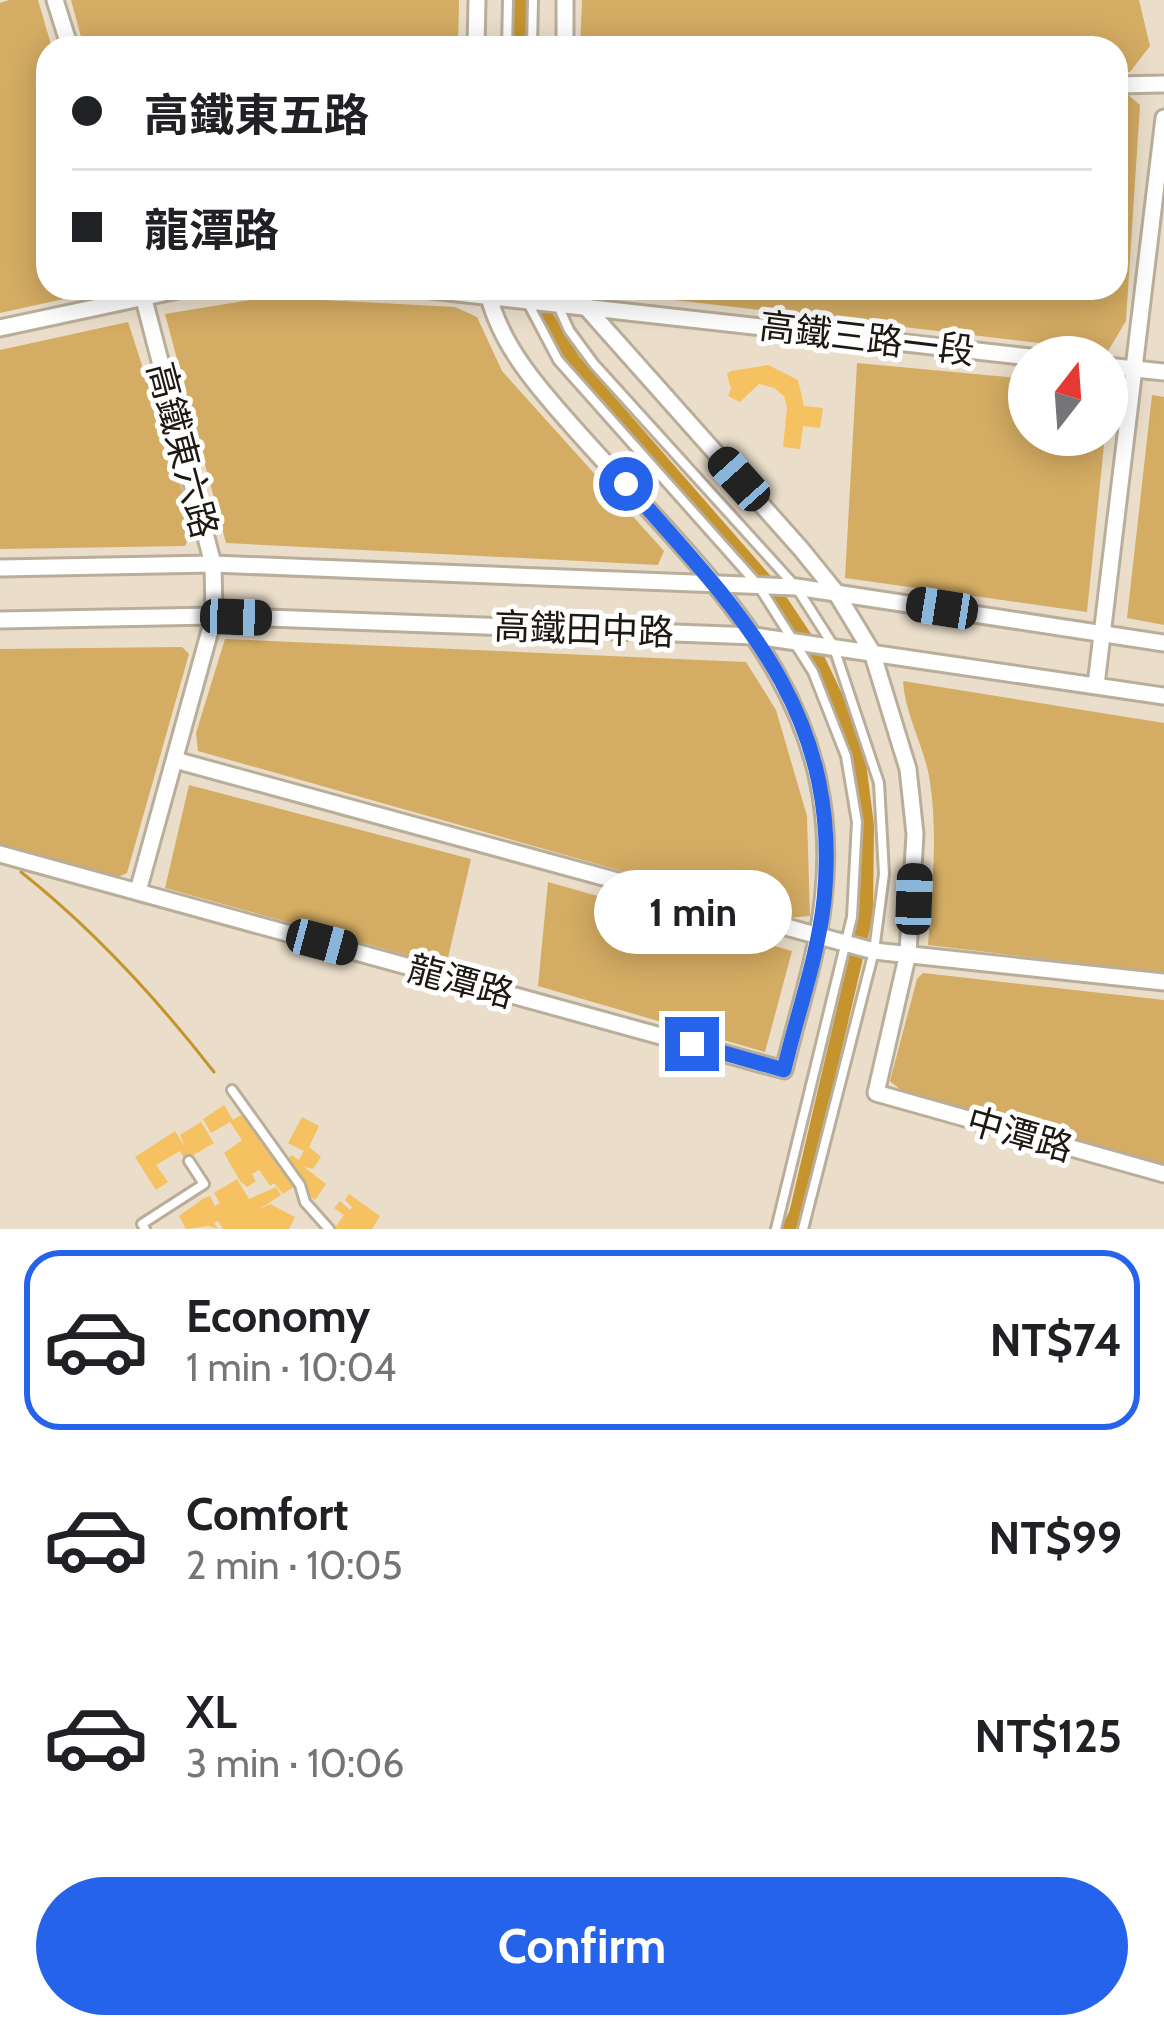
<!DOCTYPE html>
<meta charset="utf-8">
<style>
:root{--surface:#fff;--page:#f6f6f6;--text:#202124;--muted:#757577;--line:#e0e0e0;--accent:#2563eb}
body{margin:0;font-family:Cabin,"Noto Sans TC",sans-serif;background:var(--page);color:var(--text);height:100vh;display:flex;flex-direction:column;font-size:45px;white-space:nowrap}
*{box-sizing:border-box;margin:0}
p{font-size:39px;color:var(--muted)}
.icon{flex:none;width:66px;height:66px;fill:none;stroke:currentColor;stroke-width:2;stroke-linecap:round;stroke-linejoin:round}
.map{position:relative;height:1229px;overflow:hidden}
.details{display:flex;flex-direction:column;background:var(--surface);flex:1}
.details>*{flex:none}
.hud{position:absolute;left:36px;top:36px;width:1092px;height:264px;border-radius:36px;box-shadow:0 6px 30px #0003;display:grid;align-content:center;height:264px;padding:0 36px;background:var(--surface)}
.needle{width:78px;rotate:17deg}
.fabs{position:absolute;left:1008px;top:336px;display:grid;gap:24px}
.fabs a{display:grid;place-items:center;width:120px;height:120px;border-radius:50%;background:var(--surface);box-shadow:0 6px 30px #0003;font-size:60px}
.end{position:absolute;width:54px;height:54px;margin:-27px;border:15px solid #2563eb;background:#fff;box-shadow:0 0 0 6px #fff}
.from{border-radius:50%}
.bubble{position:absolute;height:84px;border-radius:42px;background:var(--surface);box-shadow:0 6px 30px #0003;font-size:39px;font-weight:800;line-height:84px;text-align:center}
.car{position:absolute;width:36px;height:72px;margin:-36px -18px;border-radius:15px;box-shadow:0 0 9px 3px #0007;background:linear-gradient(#222 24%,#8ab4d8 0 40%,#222 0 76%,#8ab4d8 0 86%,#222 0)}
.hud b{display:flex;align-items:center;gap:42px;height:114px;font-size:45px}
.hud b+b{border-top:3px solid var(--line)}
.hud i{width:30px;height:30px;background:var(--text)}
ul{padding:21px 0 0;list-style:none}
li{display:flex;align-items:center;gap:36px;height:180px;margin:0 24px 18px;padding:0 12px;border:6px solid transparent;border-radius:36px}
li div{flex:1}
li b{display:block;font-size:45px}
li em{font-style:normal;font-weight:800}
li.current{border-color:var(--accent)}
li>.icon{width:108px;height:108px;stroke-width:1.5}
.cta{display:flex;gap:24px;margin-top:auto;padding:24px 36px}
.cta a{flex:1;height:138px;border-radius:72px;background:var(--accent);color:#fff;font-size:48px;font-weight:800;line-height:138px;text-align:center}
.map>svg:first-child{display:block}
.green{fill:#d4ac63}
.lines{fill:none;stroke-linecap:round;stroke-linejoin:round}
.stream{stroke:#c6942e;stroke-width:3}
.canal{stroke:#c6942e;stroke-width:14}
.building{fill:#f5c161}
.lane-casing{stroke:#b9ae9a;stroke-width:14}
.street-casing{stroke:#b9ae9a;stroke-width:21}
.lane{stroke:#fff;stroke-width:8}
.street{stroke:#fff;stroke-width:15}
.route{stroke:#2563eb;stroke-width:15}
.labels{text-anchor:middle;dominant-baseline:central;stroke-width:10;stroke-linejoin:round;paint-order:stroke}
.street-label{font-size:36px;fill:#1d1811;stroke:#fff}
</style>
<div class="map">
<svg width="1164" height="1229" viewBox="0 0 1164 1229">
<rect width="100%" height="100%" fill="#eadeca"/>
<g class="green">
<path d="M9,0H38L52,48H48V288H114L0,313V3Z"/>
<path d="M71,0H459L458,48H84Z"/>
<path d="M582,0H1139L1150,46L1130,72H1116V48H580Z"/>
<path d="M1116,93H1126L1140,105L1126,321L1108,351L606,292L603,288H1116Z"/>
<path d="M268,297L455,307L477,317L502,371L664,551L658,565L226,543L165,314Z"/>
<path d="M128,322L194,526L185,546L0,549V350Z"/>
<path d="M857,363L1029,379V435H1105L1087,612L845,578Z"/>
<path d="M1152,395L1164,397V625L1127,618Z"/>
<path d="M225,639L746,662L776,710L807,816L810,916L788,918L198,751L196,733Z"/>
<path d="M182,647L189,654L127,873L113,879L0,849V649Z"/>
<path d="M903,681L1164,723V973L928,945C932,891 938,836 930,782C925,747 905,716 903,681Z"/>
<path d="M189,785L471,859L446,966L165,888Z"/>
<path d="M548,882L792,951L765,1052L538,986Z"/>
<path d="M923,973L1164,1000V1164L902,1091L890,1081L917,979Z"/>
</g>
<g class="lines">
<path class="stream" d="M21,872C93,929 158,1000 214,1072"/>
<g class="canal">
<path d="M519,48L520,0"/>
<path d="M535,288L540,306L573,360L772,588L814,651L842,710L859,763L867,826L866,915L796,1214L788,1229"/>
</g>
</g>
<g class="building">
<path d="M768,365L798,380L804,406L823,408L820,428L803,426L800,449L783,447L787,408L784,396L774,388L759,384L740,402L728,396L731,389L727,374L731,371Z"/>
<path d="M224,1105L233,1120L244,1113L295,1186L283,1194L274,1183L270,1186L259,1170L252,1174L256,1181L247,1187L240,1181L224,1153L242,1140L230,1122L211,1133L203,1119Z"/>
<path d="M302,1117L319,1126L309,1147L321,1157L313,1169L304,1167L326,1184L315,1200L303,1192L306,1184L287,1162L291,1155L299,1160L304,1151L288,1143Z"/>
<path d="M201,1122L214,1143L185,1160L180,1151L156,1165L168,1182L156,1190L135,1157L175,1131L185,1147L180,1135Z"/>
<path d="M237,1179L249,1199L276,1187L281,1195L258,1210L270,1204L295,1217L289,1229H223L218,1221L214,1223L218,1229L209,1226L186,1229L179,1216L204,1198L210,1196L215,1206L220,1203L214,1193Z"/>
<path d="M349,1194L380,1216L372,1229H334L344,1215L334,1208L340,1201L350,1210L352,1207L345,1200Z"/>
</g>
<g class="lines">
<defs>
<g id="lane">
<path d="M507,48L508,0"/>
<path d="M532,48L533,0"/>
<path d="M520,288L558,360L758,585L813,672L846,756L857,822L852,917L776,1229"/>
<path d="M550,288L569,330L594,364L796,587L833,645L879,783L884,874L874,951L803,1229"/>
<path d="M232,1090L300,1185L305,1202L329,1229"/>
<path d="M145,1229L142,1224L204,1184L189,1161"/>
</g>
<g id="street">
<path d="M55,0L70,48"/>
<path d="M476,48L477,0"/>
<path d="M565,48V0"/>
<path d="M1116,85L1164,84"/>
<path d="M413,288L1030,357"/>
<path d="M580,288L585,306L801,549L835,591L872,652L908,769L915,834L908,953L876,1093L1164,1174"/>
<path d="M0,328L187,288"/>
<path d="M1107,366L1164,372"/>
<path d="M0,568L213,564L796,587L1164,643"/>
<path d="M0,620L214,616L755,636L1164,696"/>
<path d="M1096,685L1164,118"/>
<path d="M175,760L874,951L1164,982"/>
<path d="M0,854L784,1070C797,1015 817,957 823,901C847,699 714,583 591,447C551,402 499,350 487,288"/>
<path d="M138,891L214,616L213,564L141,288"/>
</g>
</defs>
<use href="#lane" class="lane-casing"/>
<use href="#street" class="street-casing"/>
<use href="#lane" class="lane"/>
<use href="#street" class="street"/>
</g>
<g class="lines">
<path class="route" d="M626,484C740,612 843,713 824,900C818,956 797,1014 784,1070L692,1044"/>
</g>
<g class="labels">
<g class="street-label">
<text transform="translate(867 338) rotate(7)">高鐵三路一段</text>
<text transform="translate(183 450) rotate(75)">高鐵東六路</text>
<text transform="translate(584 629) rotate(2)">高鐵田中路</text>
<text transform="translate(461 981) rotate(15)">龍潭路</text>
<text transform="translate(1020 1134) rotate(16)">中潭路</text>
</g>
</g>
</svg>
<div class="fabs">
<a><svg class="needle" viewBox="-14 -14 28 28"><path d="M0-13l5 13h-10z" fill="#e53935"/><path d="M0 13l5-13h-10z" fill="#757577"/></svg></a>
</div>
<i class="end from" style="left:626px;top:484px"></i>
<i class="end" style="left:692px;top:1044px"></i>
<div class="bubble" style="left:594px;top:870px;width:198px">1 min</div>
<i class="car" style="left:739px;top:479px;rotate:318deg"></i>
<i class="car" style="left:942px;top:608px;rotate:279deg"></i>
<i class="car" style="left:236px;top:617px;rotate:92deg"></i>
<i class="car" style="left:914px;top:899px;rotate:2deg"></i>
<i class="car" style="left:322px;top:942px;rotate:105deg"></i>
<div class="hud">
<b><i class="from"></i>高鐵東五路</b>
<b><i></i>龍潭路</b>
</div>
</div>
<section class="details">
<ul>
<li class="current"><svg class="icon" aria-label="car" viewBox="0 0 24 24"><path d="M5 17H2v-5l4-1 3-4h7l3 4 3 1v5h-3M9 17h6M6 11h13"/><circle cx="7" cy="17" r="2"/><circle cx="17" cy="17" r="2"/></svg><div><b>Economy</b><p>1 min · 10:04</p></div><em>NT$74</em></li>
<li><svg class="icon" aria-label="car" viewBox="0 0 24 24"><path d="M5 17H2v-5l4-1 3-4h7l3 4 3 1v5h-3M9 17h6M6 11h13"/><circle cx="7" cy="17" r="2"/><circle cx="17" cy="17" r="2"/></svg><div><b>Comfort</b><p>2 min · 10:05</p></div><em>NT$99</em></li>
<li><svg class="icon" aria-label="car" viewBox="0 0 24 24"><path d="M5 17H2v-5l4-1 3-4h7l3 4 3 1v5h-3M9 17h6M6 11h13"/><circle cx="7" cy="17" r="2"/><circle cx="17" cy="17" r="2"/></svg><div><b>XL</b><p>3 min · 10:06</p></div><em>NT$125</em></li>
</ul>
<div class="cta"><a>Confirm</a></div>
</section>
